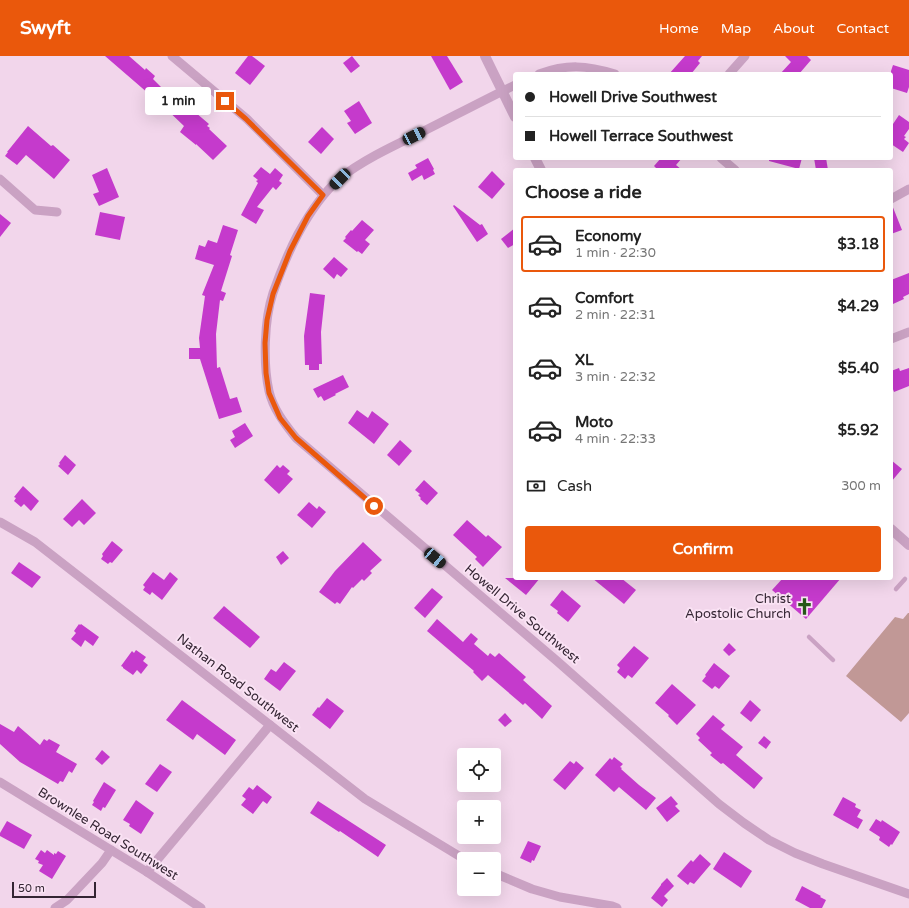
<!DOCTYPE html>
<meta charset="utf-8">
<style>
:root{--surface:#fff;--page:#f2f2f2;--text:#222;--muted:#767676;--line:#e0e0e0;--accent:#ea580c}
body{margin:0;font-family:"Varela Round",sans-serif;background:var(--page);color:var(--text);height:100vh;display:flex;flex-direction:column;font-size:15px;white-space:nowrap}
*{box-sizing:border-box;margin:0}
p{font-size:13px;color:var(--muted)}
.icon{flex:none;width:22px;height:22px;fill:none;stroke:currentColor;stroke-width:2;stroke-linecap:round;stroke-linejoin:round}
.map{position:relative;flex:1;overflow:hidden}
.details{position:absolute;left:513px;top:112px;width:380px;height:412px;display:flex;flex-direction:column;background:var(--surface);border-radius:4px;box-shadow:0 4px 16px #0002}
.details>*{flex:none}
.top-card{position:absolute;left:513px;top:16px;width:380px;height:88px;border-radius:4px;box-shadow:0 4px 16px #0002;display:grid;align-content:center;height:88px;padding:0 12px;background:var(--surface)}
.controls{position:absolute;left:457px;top:692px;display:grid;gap:8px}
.controls a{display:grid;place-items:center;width:44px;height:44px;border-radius:4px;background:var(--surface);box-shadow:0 4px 16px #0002;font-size:20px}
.scale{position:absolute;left:12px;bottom:10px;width:84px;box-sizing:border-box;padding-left:4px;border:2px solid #342533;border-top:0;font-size:11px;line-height:14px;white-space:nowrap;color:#342533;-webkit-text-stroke:3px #fae2f4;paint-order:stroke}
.end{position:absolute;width:18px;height:18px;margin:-9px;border:5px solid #ea580c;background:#fff;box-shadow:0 0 0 2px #fff}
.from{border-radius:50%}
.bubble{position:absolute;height:28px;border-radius:4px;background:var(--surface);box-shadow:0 4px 16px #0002;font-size:13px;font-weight:700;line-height:28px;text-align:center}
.car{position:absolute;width:12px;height:24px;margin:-12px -6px;border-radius:5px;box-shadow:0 0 3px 1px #0007;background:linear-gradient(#222 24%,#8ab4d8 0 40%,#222 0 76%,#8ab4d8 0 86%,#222 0)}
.top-card b{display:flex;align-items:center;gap:14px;height:38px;font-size:15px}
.top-card b+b{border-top:1px solid var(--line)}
.top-card i{width:10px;height:10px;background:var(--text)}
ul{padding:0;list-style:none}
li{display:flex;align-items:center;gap:12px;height:56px;margin:0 8px 6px;padding:0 4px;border:2px solid transparent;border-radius:4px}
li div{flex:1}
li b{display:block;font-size:15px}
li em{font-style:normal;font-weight:700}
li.current{border-color:var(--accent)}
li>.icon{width:36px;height:36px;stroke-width:1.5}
h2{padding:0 12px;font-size:18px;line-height:48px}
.pay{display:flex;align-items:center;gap:10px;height:44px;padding:0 12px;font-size:15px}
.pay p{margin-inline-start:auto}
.primary-button{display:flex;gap:8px;margin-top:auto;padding:8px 12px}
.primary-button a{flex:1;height:46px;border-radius:4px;background:var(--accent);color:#fff;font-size:16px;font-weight:700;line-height:46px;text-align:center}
header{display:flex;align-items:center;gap:24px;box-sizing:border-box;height:56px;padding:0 20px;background:var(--accent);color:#fff}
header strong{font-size:19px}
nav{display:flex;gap:22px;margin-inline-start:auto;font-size:14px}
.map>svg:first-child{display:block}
.green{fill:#c19896}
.building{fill:#c53acc}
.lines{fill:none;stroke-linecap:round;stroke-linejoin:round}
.service{stroke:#caa2c3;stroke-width:4.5}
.minor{stroke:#caa2c3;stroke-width:9}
.tertiary{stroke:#caa2c3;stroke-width:10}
.route{stroke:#ea580c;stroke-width:5}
.labels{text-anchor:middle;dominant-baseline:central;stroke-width:4;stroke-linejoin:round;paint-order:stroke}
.poi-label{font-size:13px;fill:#342533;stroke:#fae2f4;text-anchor:end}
.street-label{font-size:13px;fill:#342533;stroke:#fae2f4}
</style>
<header>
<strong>Swyft</strong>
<nav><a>Home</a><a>Map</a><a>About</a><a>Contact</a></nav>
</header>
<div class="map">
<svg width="909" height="852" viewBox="0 0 909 852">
<rect width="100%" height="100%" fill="#f2d6eb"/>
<path class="green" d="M908,557H909V657L901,666L846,620L895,561L903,563Z"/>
<g class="building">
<path d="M105,0H129L145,14L146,12L155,20L153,23L173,43L175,41L181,46L182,44L190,51H189L209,68L207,70L210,72L209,73L227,90L213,104L196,88V89L180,76L184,70L162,49L160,51L147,40L149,38Z"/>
<path d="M248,0H252L265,10L250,29L235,17Z"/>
<path d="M352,0L360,10L351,17L343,7Z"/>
<path d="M431,0H447L463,26L450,34Z"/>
<path d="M685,0H702L698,5L700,7L691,18H669Z"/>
<path d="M785,0H807L811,4L799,18H780L791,6Z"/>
<path d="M893,9L909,14V31L907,37L891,32V15Z"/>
<path d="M359,45L372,67L355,78L347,67L351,65L344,55Z"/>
<path d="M899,59L909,66V73L904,80L906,81L904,83L909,87L903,96L891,88V71Z"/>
<path d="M28,70L51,90L53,89L70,104L54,123L26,99L17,109L5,100L8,96H7Z"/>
<path d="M322,71L334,83L321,98L308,86Z"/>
<path d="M428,102L434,113L433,114L435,118L424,124L422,119L412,125L408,117L417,112L415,109Z"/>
<path d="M661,102H682L676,109L682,114H658L654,110Z"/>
<path d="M769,102H802L799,113L769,105Z"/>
<path d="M814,102H826L828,114H816Z"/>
<path d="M261,111L270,118L275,112L283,119L279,125L282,127L276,134L273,131L257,151L264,154L256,168L241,159L258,127L256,125L258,124L253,120Z"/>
<path d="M107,112L119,141L99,150L93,138L99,136L92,119Z"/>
<path d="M492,115L505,128L492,143L478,131Z"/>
<path d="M454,149L480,169L482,168L488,178L477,186L453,150Z"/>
<path d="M891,149H892L902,174L891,178Z"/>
<path d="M100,156L125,161L120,184L95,179Z"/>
<path d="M0,158L11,167L0,181Z"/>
<path d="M362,164L374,174L365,184L370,188L362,198L358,195L357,196L343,185L346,182L345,181L351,174L352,175Z"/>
<path d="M223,169L238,174L230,199L232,200L221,235L226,237L223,245L220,244L216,278L217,312L220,311L230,343L237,341L242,356L219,363L200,303H189V292H200L199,282L205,240L202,239L214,209L195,203L199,189L205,191L208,184L217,187Z"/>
<path d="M515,172V188L508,192L501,183Z"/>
<path d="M334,201L348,213L341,221L337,218L334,223L323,213Z"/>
<path d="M909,217V238L903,241L904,243L893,248L891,243V224Z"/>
<path d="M310,237L325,239L321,276L322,308H319V314H309V309H305L304,280Z"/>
<path d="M899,312L900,315L909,312V330L894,336L891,328V315Z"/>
<path d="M343,319L349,331L335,338L336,339L324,345L321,340L318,342L313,333Z"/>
<path d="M357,354L368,362L372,355L389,368L374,388L348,367Z"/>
<path d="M245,367L253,380L235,392L230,384L235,381L232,375Z"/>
<path d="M400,384L412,395L399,410L387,399Z"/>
<path d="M65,399L76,409L68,419L58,410L60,408L59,407Z"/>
<path d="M891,404L902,413L891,426Z"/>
<path d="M277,409L280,412L283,409L290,415L287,418L293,423L279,438L264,424Z"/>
<path d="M424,424L438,437L427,449L420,443L421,442L418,439L420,438L415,434Z"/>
<path d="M23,430L39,445L31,455L24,448L21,451L14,445L16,442L14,441Z"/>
<path d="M82,443L96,457L84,469L79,464L72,471L63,463Z"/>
<path d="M309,446L317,453L319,450L326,456L312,472L297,459Z"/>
<path d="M467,464L486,481L488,479L502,491L483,511L475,503L477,501L453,479Z"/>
<path d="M112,485L123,494L112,507L110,506L108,508L101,503L103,500L102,498Z"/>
<path d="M363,486L382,504L370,515L372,517L364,525L362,523L353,532L352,531L340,548L337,546L335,548L319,536L335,515Z"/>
<path d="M283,495L289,502L281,509L276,501Z"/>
<path d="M19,506L41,521L32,532L11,517Z"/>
<path d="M153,516L164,524L170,516L178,523L162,544L152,536L150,539L143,534L145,531L143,529Z"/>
<path d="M505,522H540L526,539Z"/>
<path d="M592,522H621L636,534L624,548Z"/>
<path d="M783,522H841L806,563L772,534Z"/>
<path d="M432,532L443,541L425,562L414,552Z"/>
<path d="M562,534L581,550L568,566L557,557L558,555L550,549Z"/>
<path d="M224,550L260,581L250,592L213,562Z"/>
<path d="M437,563L463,586L471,577L478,583L474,588L488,600L490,597L495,601L499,597L526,621L523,624L552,650L542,663L525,647L523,649L488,619L482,625L473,616L474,615L427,575Z"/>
<path d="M79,568L80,569L81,568L99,581L93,590L85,584L81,591L71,583L76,577L74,575Z"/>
<path d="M729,587L736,594L729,600L723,594Z"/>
<path d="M634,590L649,602L632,622L628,619L625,623L617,616L620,612L617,609Z"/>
<path d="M136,594L146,601L143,605L148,609L141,618L137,614L133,619L123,612V611L121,610L132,595L134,597Z"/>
<path d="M284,606L296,615L280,635L264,623L271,613L276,616Z"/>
<path d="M714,607L730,620L719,633L715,630L712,633L702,625L706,620L705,619Z"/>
<path d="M672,628L696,649L677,669L668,660L669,659L655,647Z"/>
<path d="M327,642L344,655L330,673L312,659L318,651L319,652Z"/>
<path d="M182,644L236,684L225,699L197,678L193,684L166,664Z"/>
<path d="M750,644L761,654L751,666L740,657Z"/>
<path d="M505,657L512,665L505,671L498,664Z"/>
<path d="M713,659L725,669L721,673L743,691L736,699L763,722L754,733L723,707L721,708L710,699L712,697L698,684L700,682L696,678Z"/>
<path d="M0,668L14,676L18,670L40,689L44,683L47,685L49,683L60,689L56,696L77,708L72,717L69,715L63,726L60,725L58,728L20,706L0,688Z"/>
<path d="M764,680L771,686L766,693L758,687Z"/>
<path d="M102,694L110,701L102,709L95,703Z"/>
<path d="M614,701L623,708L620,711L622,712L621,713L639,729L656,742L646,754L619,731L614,736L595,719L610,702L612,704Z"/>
<path d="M570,705L574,708L576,705L584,712L565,734L553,724Z"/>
<path d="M160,708L172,716L157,736L145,728Z"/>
<path d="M104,726L116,734L105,752L103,751L101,755L92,749L94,746L93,745Z"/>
<path d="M257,729L272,741L267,748L263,745L253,758L241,749L246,743L242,740L249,731L253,734Z"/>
<path d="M671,740L678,748L675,750L680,755L667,766L656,752Z"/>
<path d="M843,741L856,748L855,751L861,754L857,761L863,764L858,773L833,759Z"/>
<path d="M136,744L154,757L141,778L129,770L130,768L123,764Z"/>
<path d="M318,745L386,789L378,801L340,775L339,776L310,757Z"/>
<path d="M876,763L881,766L882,764L900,776L892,789L891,788L889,791L879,784L880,781L869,774Z"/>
<path d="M7,765L32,779L24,793L0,780V777Z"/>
<path d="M528,785L541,790L534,805L532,804L531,807L520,802Z"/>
<path d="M41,794L45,797L47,794L54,799V797L56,798L58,795L66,800L52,823L39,815L43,809L38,807L39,805L35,803Z"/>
<path d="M724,796L752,815L741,832L713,813Z"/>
<path d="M700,798L711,808L694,828L690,826L688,829L677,820L691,804L693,806Z"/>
<path d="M667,822L674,830L664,840L668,844L662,851L651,842L661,829V828Z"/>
<path d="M802,830L821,840L820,841L826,844L822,852H810L795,844Z"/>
</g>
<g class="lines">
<g class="service">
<path d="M896,533L905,523"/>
<path d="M809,581L833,604"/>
</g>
<g class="minor">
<path d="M172,0L247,63L323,139"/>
<path d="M539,18C567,8 586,9 615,18"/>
<path d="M729,18L745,0"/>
<path d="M515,29C482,45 450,62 418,78C393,90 361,105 339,123C322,138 309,158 298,178C288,197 280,217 273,237C264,264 263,308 269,335C273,353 285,368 296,382L557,605L719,748L744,767L769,784L795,797L823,808L909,838"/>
<path d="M721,102L735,114"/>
<path d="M0,123L35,154L57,156"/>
<path d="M891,143L909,133"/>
<path d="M891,283L909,276"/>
<path d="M0,466L35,486L365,743L464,803"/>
<path d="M0,726L147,816L201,852"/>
<path d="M147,816L270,669"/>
<path d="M494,817L532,833L560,841L612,850L617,852"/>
<path d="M55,852L67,844L102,807L111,794"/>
</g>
<g class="tertiary">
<path d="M485,0L515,61"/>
<path d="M535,102L541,114"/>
<path d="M891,473L909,489"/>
</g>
</g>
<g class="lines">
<path class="route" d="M225,45L246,63L323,139L308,160L290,195L273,238L267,264L265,287L266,317L269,337L280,362L296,382L374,450"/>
</g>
<defs>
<symbol id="church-bare" viewBox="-9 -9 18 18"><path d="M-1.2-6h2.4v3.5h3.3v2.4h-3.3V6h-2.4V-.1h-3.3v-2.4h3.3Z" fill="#265719" stroke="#fae2f4" stroke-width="2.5" paint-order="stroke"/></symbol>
</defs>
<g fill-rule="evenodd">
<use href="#church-bare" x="792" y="538" width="25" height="25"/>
</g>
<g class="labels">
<g class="poi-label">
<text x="791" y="543">Christ<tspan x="791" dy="15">Apostolic Church</tspan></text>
</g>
<g class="street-label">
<text transform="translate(522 558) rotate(40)">Howell Drive Southwest</text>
<text transform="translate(238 627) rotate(38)">Nathan Road Southwest</text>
<text transform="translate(108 778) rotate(32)">Brownlee Road Southwest</text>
</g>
</g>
</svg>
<div class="controls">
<a><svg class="icon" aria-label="locate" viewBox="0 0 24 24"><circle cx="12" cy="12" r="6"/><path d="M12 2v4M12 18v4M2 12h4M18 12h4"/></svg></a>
<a>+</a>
<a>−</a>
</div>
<div class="scale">50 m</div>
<i class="end from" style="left:374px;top:450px"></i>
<i class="end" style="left:225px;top:45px"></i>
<div class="bubble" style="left:145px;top:31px;width:66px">1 min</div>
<i class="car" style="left:414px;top:80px;rotate:63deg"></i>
<i class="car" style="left:340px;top:123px;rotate:225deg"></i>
<i class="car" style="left:435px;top:502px;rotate:130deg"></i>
<div class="top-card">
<b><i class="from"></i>Howell Drive Southwest</b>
<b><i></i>Howell Terrace Southwest</b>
</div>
<section class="details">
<h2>Choose a ride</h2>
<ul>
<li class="current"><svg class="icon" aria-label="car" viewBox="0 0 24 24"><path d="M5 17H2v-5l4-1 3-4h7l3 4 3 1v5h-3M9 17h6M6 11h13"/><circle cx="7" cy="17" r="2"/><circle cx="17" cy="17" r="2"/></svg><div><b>Economy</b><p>1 min · 22:30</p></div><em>$3.18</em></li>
<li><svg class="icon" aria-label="car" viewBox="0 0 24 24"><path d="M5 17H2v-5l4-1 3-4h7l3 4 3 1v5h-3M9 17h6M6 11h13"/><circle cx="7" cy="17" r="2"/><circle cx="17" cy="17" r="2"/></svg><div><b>Comfort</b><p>2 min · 22:31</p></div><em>$4.29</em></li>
<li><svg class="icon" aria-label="car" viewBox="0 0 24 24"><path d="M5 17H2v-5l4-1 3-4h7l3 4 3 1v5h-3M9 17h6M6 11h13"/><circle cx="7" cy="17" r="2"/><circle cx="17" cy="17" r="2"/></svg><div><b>XL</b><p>3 min · 22:32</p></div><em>$5.40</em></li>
<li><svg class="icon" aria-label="car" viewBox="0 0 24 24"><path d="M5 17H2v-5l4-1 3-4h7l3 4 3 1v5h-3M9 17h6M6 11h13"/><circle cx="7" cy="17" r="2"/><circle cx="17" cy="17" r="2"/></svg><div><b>Moto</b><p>4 min · 22:33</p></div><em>$5.92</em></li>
</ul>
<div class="pay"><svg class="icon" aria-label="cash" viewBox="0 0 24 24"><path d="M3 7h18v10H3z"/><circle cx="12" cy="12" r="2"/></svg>Cash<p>300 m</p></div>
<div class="primary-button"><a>Confirm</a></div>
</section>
</div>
